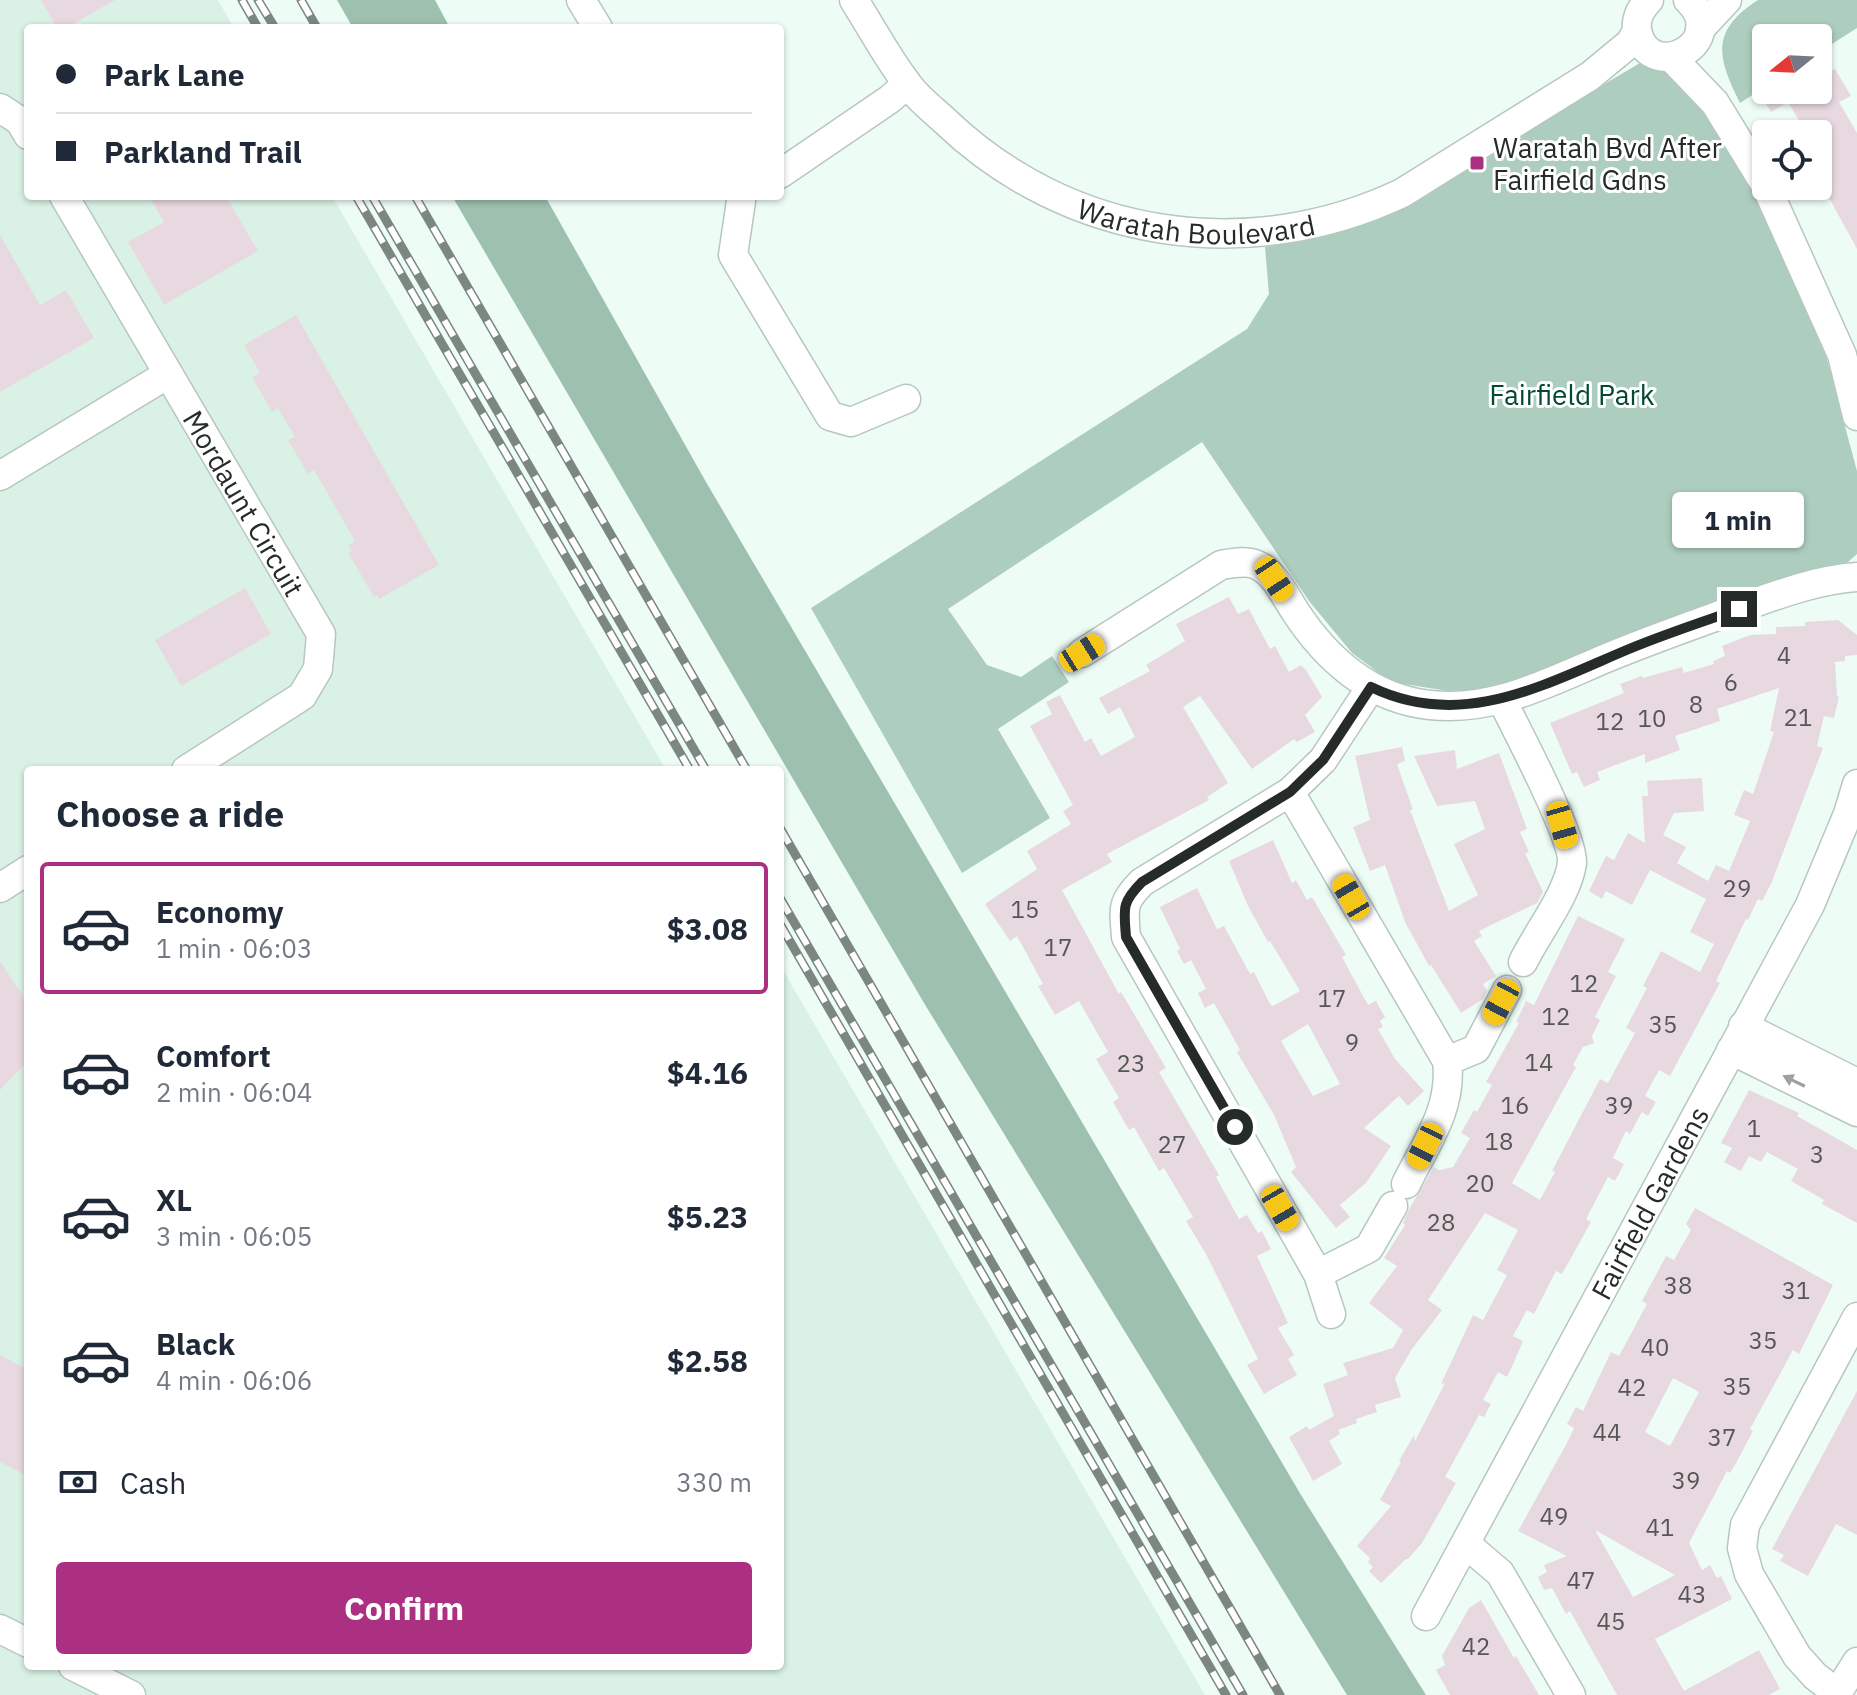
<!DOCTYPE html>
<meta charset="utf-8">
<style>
:root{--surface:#fff;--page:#f2f2f3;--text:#1f2937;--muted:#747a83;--line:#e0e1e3;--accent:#ac3081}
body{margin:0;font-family:"IBM Plex Sans",sans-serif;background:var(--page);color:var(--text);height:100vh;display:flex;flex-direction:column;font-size:30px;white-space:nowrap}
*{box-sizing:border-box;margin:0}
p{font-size:26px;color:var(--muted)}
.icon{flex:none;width:44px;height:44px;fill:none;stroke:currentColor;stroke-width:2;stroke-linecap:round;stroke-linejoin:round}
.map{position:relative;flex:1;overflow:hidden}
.sheet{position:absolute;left:24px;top:766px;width:760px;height:904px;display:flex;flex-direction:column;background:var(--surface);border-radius:8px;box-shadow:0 2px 6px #0004}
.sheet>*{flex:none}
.hud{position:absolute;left:24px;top:24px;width:760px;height:176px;border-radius:8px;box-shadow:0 2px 6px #0004;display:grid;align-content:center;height:176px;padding:0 32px;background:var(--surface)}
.needle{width:52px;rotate:252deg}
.buttons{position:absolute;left:1752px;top:24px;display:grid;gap:16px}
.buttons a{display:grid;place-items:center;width:80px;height:80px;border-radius:8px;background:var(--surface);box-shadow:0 2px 6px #0004;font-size:40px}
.end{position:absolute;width:36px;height:36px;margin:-18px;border:10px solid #252b28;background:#fff;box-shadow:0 0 0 4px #fff}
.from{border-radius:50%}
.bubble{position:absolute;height:56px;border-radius:8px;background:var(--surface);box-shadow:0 2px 6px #0004;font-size:26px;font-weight:700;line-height:56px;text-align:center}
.car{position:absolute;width:24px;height:48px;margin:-24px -12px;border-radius:10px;box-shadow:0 0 6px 2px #0007;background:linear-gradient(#f5c518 24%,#345 0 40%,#f5c518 0 76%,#345 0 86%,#f5c518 0)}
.hud b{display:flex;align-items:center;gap:28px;height:76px;font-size:30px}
.hud b+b{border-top:2px solid var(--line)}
.hud i{width:20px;height:20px;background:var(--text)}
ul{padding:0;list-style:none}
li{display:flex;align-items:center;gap:24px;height:132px;margin:0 16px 12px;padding:0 16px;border:4px solid transparent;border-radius:8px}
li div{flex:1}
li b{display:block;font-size:30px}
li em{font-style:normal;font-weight:700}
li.on{border-color:var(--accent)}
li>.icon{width:72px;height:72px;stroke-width:1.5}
h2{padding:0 32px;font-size:36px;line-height:96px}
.pay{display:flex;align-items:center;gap:20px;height:88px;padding:0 32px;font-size:30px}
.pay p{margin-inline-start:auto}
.primary-button{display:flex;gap:16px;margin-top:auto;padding:16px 32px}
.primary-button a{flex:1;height:92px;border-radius:8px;background:var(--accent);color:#fff;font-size:32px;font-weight:700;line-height:92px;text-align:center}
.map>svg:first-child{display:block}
.built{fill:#daf2e6}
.green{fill:#adcebe}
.forest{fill:#9dc0af}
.building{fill:#e8d9e1;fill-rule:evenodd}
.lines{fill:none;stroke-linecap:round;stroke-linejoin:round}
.minor-casing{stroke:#b7c7bf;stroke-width:31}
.minor{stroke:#fff;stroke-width:28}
.rail-casing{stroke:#7d8782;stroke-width:9}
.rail{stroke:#fff;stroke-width:6;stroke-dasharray:18;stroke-linecap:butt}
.oneway{fill:#9da09e}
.route{stroke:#252b28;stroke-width:10}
.poi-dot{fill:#ac3081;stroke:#fff;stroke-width:3}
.labels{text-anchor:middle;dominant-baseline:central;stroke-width:6;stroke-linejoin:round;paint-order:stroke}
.number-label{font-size:24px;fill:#565656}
.poi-label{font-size:28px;fill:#252b28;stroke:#fff;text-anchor:start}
.street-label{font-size:28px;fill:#252b28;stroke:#fff}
.park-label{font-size:28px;fill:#044933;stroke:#fff}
</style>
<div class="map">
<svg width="1857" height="1695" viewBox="0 0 1857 1695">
<rect width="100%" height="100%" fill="#edfdf5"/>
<path class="built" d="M0,0H218L234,28H28V196H332L666,770H28V1666H780V965L1205,1695H0Z"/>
<g class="green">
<path d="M1758,0H1857V28L1818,53V38H1766V86L1740,103C1717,57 1710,31 1758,0Z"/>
<path d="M1645,60L1688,67L1782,246L1826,356L1857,471V554L1848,562L1777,586L1501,689L1448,691L1391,682L1352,653L1309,601L1202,442L948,609L987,665L1021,677L1052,656L1069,682L998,729L1050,818L962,873L811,608L1247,329L1269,294L1265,247L1379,218Z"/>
</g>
<g class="forest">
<path d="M337,0H435L450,28H353Z"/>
<path d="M452,196H545L706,482L1301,1495L1426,1695H1347L924,1003Z"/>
</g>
<g class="building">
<path d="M41,0H115L66,28H57Z"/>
<path d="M1835,69L1851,96L1839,102L1857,133V249L1823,187L1818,190V134H1807L1788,102L1771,112L1762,97L1773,90H1818V79Z"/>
<path d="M149,196H226L258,251L164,305L128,242L164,222Z"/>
<path d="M0,235L40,305L66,290L94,338L0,392Z"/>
<path d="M296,315L439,565L379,599L377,595L374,597L348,553L352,550L348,545L355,541L314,470L308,474L288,440L295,437L278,408L272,412L252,377L260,373L244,345Z"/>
<path d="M245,588L271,634L181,686L155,640Z"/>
<path d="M1229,597L1238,614L1249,609L1270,649L1275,646L1289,672L1301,665L1306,670L1322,697L1305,715L1315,732L1297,742L1294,739L1252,769L1200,696L1183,707L1228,783L1207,797L1209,800L1107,854L1112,862L1062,890L1119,994L1121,992L1166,1068L1159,1072L1219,1175L1216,1177L1239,1219L1247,1215L1258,1233L1262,1231L1271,1249L1257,1256L1288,1323L1278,1328L1294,1355L1288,1359L1297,1375L1264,1394L1247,1365L1258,1359L1206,1254L1186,1221L1193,1217L1164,1168L1159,1171L1134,1127L1129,1130L1113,1102L1119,1098L1096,1059L1108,1052L1079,1001L1055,1015L1038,986L1043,984L1017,936L1010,941L985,904L1037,869L1027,851L1071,824L1063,811L1073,805L1030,726L1052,714L1046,702L1060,695L1085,742L1091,738L1101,756L1135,737L1120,707L1108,714L1099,698L1150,671L1146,665L1185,641L1176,624Z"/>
<path d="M1838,620L1857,635V655L1845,656V661L1835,662L1837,696L1839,697L1834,718L1824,716L1817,746L1823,748L1771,884L1762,901L1758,899L1748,920L1746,919L1716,981L1720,983L1670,1076L1659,1070L1645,1096L1656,1102L1648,1116L1642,1112L1630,1134L1626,1131L1613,1158L1624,1164L1615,1181L1608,1177L1586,1219L1591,1222L1562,1274L1556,1271L1534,1314L1527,1310L1513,1336L1523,1341L1515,1360L1507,1377L1498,1372L1483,1400L1491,1404L1484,1417L1479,1415L1445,1477L1456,1483L1422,1543L1408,1559H1406L1381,1583L1369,1571L1373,1567L1368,1562L1370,1558L1357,1546L1391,1506L1380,1500L1401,1462L1399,1461L1414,1435L1415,1441L1445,1383L1441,1384L1473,1315L1483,1320L1507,1275L1497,1270L1518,1230L1485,1213L1428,1300L1442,1310L1412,1349L1395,1378L1401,1397L1375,1405L1377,1412L1356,1419L1357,1423L1338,1430L1340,1434L1329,1441L1342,1464L1313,1481L1289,1437L1307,1426L1309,1430L1334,1416L1323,1384L1348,1375L1343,1363L1393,1348L1397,1341L1403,1330L1369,1303L1397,1266L1384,1258L1405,1225L1403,1223L1409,1209L1434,1167L1439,1170L1453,1167L1470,1138L1461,1133L1474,1110L1477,1112L1492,1085L1486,1082L1519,1023L1516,1022L1526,1001L1534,1005L1578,916L1625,939L1608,972L1616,976L1595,1017L1600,1020L1592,1036L1594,1043L1583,1047L1573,1065L1576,1067L1512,1183L1540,1200L1555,1172L1552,1171L1600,1079L1608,1083L1635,1033L1626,1028L1647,988L1643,986L1661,951L1700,972L1714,944L1690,932L1706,899L1650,870L1632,905L1606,891L1602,899L1589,891L1606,856L1614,860L1628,833L1645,843L1642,796H1648L1647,781L1702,778L1704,811L1674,813L1663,835L1686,847L1677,863L1708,881L1716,865L1729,871L1750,821L1734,815L1744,790L1753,794L1774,732L1770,731L1779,688L1717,709L1720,721L1675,736L1680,750L1645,763V754L1597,772L1600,780L1584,787L1577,772L1572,774L1550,723L1624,693L1620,684L1642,676L1643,678L1682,667L1684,673L1714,664L1713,661L1725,656L1722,646L1750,635L1776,634V627L1805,626V622Z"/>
<path d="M1402,747L1405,761L1397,764L1413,810H1410L1449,911L1478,895L1454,844L1485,829L1475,801L1437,806L1414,756L1455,750L1457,769L1499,753L1527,829L1520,832L1529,852L1525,853L1543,892L1537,903L1479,931L1482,936L1474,941L1496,976L1483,984L1487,991L1483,999L1461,1013L1431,965L1429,966L1405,922L1385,865L1370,871L1353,827L1370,820L1355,756Z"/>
<path d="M1273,840L1292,883L1296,880L1307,900L1312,897L1346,955L1342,957L1368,1005L1376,1001L1385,1017L1380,1021L1383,1027L1378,1029L1395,1059L1424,1091L1408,1106L1399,1096L1364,1128L1391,1146L1366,1183L1340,1205L1350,1217L1336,1228L1291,1172L1296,1167L1274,1115L1237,1052L1240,1050L1214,1003L1205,1008L1198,993L1206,989L1191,960L1184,964L1177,951L1180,949L1160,907L1197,888L1217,929L1224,926L1250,974L1254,972L1270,1004L1273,1006L1300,991L1270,941L1268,942L1248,906L1229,861ZM1308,1024L1340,1084L1313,1096L1281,1041Z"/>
<path d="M0,961L28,1004V1061L0,1090Z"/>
<path d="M1749,1090L1799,1113L1797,1116L1857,1150V1223L1822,1204L1824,1200L1791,1181L1798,1169L1767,1152L1761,1162L1749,1156L1741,1171L1724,1162L1732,1148L1721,1143Z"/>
<path d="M1695,1208L1833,1285L1799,1354L1793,1350L1750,1429L1753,1431L1736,1463L1730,1473L1727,1471L1689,1543L1702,1570L1710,1565L1717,1578L1721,1576L1732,1599L1655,1639L1684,1691L1759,1650L1780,1689L1769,1695H1617L1570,1611L1566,1614L1552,1588L1544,1590L1538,1577L1547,1572L1544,1565L1567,1556L1518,1531L1568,1441L1574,1428L1567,1424L1576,1407L1583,1411L1611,1352L1619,1356L1647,1304L1642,1301L1666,1256L1674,1260L1691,1230L1686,1224ZM1673,1378L1699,1392L1670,1446L1645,1432ZM1595,1530L1639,1555L1675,1575L1633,1597Z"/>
<path d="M0,1355L28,1370V1476L0,1462Z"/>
<path d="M1857,1391V1535L1836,1524L1808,1576L1780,1561L1784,1555L1772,1549Z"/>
<path d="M1481,1600L1514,1658L1516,1656L1539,1695H1450L1436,1670L1445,1665L1442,1656L1469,1608Z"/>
</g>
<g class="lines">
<defs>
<g id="minor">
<path d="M581,0L598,28"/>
<path id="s1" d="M854,0C871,27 887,57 906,82C916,97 932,109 945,121C1068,239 1248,266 1402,193L1590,76L1630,43L1637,31"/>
<path d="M1649,0C1640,9 1634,21 1638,34C1652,84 1731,42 1688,0"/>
<path d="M1700,29L1727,0"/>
<path d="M1671,57L1715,103L1766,186"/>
<path d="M0,108L20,121L28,135"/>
<path d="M780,174L890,99L907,84"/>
<path d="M1766,186L1842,355L1857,416"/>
<path id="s2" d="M64,196L321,634L318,669L302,696L186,770"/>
<path d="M741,201L733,255L830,416L851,422L906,399"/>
<path d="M0,476L168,374"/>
<path d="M1082,653L1221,565C1233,563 1246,560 1257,565C1275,573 1285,596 1295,611C1326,659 1371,699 1430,705C1492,712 1548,683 1604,659C1647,641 1690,626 1734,610C1774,596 1814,580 1857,577"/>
<path d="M1502,700C1516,729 1574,837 1572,863C1568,894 1537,933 1523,962"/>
<path d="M1290,792L1447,1061C1453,1108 1426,1143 1406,1184"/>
<path d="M0,888L28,870"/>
<path d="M1743,1026L1857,1083"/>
<path d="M1731,1050L1857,1112"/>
<path d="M1447,1061L1476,1049L1507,990"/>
<path d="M1318,1274L1369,1248L1393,1206"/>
<path d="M1331,1314L1318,1274L1126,937C1124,908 1121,903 1142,882L1290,792L1323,760L1371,687"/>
<path d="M1467,1545L1500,1573L1571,1695"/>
<path id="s3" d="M1426,1616L1810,905L1848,814L1857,784"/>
<path d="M0,1629L28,1643"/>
<path d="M73,1666L131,1695"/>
<path d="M1837,1693L1815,1676L1797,1656L1749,1574L1742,1548L1745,1525L1857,1317"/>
<path d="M1836,1695L1857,1662"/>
</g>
</defs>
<use href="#minor" class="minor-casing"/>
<use href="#minor" class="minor"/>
<defs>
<g id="rail">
<path d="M242,0L258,28"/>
<path d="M258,0L275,28"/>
<path d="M301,0L317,28"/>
<path d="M356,196L690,770"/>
<path d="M372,196L706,770"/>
<path d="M415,196L747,770"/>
<path d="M780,828L1280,1695"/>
<path d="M780,898L1243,1695"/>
<path d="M780,924L1226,1695"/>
</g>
</defs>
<use href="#rail" class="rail-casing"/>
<use href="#rail" class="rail"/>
</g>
<defs><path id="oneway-solid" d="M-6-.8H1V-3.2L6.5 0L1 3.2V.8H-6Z" transform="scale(2)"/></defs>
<use class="oneway" href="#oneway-solid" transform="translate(1794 1081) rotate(-154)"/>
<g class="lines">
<path class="route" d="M1235,1127L1126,937C1124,909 1121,903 1142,882L1290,792L1323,760L1371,687C1462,731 1543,685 1629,649C1665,634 1702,622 1739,609"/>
</g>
<rect class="poi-dot" x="1469" y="155" width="16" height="16" rx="4"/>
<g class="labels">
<g class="number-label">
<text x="1784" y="655">4</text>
<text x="1731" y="682">6</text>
<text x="1696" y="704">8</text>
<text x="1798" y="717">21</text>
<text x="1652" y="718">10</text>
<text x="1610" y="721">12</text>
<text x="1737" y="888">29</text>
<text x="1025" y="909">15</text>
<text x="1058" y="947">17</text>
<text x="1584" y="983">12</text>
<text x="1332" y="998">17</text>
<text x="1556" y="1016">12</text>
<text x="1663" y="1024">35</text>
<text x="1352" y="1042">9</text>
<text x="1539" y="1062">14</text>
<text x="1131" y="1063">23</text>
<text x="1515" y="1105">16</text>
<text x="1619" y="1105">39</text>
<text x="1754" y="1128">1</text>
<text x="1499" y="1141">18</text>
<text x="1172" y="1144">27</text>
<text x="1817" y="1154">3</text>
<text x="1480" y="1183">20</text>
<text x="1441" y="1222">28</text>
<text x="1678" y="1285">38</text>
<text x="1796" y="1290">31</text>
<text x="1763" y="1340">35</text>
<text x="1655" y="1347">40</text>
<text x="1737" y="1386">35</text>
<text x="1632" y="1387">42</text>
<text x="1607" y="1432">44</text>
<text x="1722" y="1437">37</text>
<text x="1686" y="1480">39</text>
<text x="1554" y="1516">49</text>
<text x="1660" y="1527">41</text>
<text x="1581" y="1580">47</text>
<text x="1692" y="1594">43</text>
<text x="1611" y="1621">45</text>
<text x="1476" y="1646">42</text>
</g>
<g class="poi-label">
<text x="1493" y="147">Waratah Bvd After<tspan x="1493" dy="32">Fairfield Gdns</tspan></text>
</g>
<g class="street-label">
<text stroke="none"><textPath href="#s1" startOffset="432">Waratah Boulevard</textPath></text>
<text stroke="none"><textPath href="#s2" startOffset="356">Mordaunt Circuit</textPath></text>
<text stroke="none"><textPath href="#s3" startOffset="470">Fairfield Gardens</textPath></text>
</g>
<g class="park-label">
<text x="1572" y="394">Fairfield Park</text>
</g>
</g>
</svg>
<div class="buttons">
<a><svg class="needle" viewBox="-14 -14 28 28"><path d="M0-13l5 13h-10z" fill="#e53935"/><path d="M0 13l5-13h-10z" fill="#747a83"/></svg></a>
<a><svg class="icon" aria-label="locate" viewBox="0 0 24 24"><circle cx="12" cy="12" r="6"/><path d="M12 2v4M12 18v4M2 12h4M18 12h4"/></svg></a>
</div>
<i class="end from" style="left:1235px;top:1127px"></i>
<i class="end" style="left:1739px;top:609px"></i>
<div class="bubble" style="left:1672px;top:492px;width:132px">1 min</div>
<i class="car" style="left:1274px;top:579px;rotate:147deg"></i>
<i class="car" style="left:1082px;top:653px;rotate:58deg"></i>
<i class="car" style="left:1562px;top:825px;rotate:164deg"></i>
<i class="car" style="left:1351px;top:897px;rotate:330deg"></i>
<i class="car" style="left:1501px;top:1002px;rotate:208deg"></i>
<i class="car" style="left:1425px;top:1146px;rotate:206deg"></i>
<i class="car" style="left:1280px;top:1208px;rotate:150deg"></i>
<div class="hud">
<b><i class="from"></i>Park Lane</b>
<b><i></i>Parkland Trail</b>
</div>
<section class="sheet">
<h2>Choose a ride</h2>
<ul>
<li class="on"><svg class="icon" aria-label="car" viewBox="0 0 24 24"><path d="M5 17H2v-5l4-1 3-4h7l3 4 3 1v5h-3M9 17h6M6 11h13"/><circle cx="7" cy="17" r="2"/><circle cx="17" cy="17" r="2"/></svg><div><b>Economy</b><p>1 min · 06:03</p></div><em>$3.08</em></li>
<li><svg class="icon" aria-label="car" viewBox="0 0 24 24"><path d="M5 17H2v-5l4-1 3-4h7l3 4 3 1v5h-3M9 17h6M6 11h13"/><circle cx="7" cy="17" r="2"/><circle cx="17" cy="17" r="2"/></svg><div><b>Comfort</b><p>2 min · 06:04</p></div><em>$4.16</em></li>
<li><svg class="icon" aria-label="car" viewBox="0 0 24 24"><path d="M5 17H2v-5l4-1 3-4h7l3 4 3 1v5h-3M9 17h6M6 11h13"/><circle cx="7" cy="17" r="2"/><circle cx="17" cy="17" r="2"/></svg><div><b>XL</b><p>3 min · 06:05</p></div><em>$5.23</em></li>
<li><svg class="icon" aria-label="car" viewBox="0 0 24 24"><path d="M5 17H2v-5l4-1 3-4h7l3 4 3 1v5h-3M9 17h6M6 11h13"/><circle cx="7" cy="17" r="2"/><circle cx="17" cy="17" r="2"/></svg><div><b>Black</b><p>4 min · 06:06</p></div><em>$2.58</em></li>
</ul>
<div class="pay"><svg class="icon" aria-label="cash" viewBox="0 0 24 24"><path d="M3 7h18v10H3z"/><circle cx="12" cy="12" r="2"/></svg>Cash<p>330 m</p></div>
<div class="primary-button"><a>Confirm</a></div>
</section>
</div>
